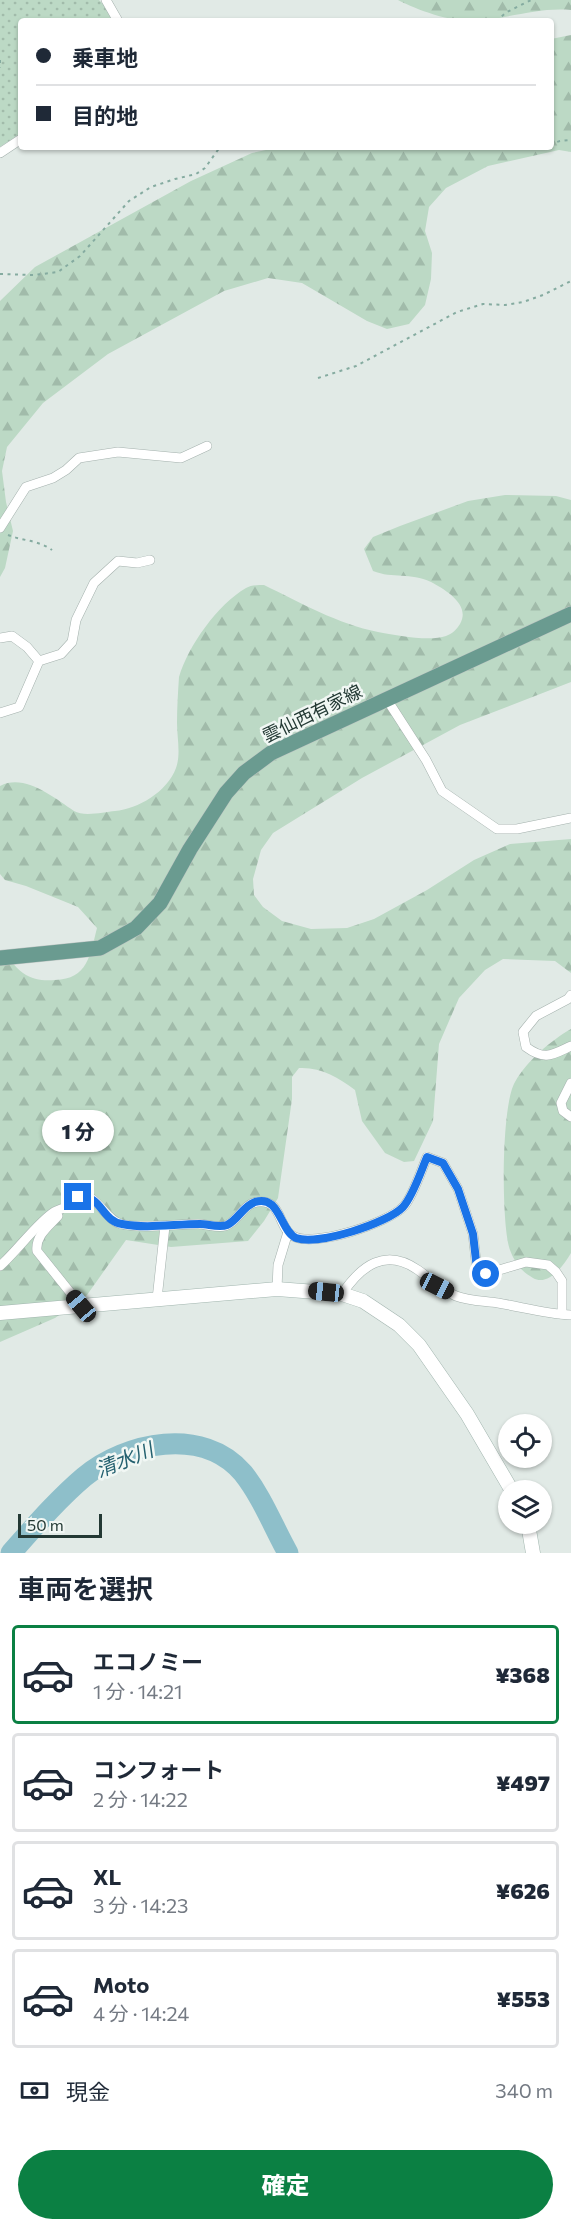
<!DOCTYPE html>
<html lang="ja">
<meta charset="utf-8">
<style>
:root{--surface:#fff;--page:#f6f6f7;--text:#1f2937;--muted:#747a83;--line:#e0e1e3;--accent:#0b8043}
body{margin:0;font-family:Commissioner,"Noto Sans JP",sans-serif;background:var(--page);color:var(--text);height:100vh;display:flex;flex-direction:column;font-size:22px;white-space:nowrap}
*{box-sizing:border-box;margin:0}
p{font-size:20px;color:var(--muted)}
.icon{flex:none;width:33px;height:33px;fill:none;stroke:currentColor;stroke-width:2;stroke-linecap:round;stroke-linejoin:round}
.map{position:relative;height:1553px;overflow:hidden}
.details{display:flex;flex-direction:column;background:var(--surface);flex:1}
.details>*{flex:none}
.hud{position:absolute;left:18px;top:18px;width:536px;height:132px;border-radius:6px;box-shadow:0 2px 4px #0004;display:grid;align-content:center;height:132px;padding:0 18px;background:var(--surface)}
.buttons{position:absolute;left:498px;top:1414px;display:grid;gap:12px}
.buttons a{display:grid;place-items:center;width:54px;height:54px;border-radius:50%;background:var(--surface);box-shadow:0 2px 4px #0004;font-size:30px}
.scale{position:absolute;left:18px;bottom:15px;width:84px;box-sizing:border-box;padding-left:6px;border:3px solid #233934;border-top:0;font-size:16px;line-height:21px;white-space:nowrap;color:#233934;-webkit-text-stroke:4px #f1f7f4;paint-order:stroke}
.end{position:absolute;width:27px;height:27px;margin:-14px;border:8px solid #1a73e8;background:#fff;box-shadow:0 0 0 3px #fff}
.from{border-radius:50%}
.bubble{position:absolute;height:42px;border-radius:21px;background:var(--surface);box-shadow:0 2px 4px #0004;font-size:20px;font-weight:800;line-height:42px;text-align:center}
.car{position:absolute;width:18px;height:36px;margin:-18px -9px;border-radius:8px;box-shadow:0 0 4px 2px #0007;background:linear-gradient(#222 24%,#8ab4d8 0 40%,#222 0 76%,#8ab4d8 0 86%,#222 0)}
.hud b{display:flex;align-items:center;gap:21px;height:57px;font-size:22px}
.hud b+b{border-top:2px solid var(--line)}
.hud i{width:15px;height:15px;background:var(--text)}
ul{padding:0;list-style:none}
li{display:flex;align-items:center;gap:18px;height:99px;margin:0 12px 9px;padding:0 6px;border:3px solid var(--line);border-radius:6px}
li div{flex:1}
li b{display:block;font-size:22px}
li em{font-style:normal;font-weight:800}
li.current{border-color:var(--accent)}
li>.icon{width:54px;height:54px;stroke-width:1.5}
h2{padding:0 18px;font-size:27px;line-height:72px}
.pay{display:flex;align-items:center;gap:15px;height:66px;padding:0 18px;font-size:22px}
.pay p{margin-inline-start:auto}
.action{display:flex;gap:12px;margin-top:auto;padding:12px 18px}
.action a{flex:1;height:69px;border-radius:36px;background:var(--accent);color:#fff;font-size:24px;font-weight:800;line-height:69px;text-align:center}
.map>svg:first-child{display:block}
.forest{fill:url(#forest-firs)}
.park{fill:url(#park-dots)}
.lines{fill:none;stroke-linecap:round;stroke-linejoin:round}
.river{stroke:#8ebfca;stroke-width:21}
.street-casing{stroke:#a4b1ad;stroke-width:10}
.secondary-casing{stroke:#a1b5ae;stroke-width:15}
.primary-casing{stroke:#bdc4c2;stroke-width:16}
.path{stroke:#85aba0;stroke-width:2;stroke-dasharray:3 4.5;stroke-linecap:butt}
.street{stroke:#fff;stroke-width:9}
.secondary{stroke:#fff;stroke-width:14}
.primary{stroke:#6a9b90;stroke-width:15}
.route{stroke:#1a73e8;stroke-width:8}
.labels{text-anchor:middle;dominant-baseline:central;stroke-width:5;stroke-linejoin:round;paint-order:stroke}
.street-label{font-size:18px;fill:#233934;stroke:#f1f7f4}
.water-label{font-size:20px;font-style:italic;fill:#23606f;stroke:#f1f7f4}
</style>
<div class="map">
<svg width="571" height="1553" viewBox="0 0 571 1553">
<defs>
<pattern id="forest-firs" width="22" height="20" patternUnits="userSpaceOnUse" patternTransform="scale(1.5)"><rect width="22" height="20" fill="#bcd9c5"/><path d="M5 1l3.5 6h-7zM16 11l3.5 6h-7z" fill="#a1bbaa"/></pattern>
<pattern id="park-dots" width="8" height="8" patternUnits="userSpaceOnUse" patternTransform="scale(1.5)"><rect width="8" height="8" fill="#bcd9c5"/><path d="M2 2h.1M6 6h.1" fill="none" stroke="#a1bbaa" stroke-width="1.8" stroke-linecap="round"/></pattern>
</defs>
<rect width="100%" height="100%" fill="#e1eae6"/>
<g class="forest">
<path d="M398,0H571V10C540,7 509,18 478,21C454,23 419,11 398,0Z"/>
<path d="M571,35V152L559,150L488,166L446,188L429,207L425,231L432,253L431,279L425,305L409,324L387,329L367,321L302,283L268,278L224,291L108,354L43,403L7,447L2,471L6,502L13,531L5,568L0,577V301L35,267L191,181L252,153L280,147H550L551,39Z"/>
<path d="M505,495L556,496L571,500V682L460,725L362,778L273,833L261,850L253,879L254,895L263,907L282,921L311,929L347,928L374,919L427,890L474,860L510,844L571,839V973L555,961L503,959L485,970L459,998L439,1044L433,1121L414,1161L404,1162L385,1153L362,1121L355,1090C338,1077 321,1067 299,1068L292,1077V1099L278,1198L264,1221L248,1241L171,1247L126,1240L87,1295L55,1318L0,1342V950C9,956 14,967 23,973C33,980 44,981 55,980C88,979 90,955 97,928L78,907L26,886L5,880L0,874V786C25,773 54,798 74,811C84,817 104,812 115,811C138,809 167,792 176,768C181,754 177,738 177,723C177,707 178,692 179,677C188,646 218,604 246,588C251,585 259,585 264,585C301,603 338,624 378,632C396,635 429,642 446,636C452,634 457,629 460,624C471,605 446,590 431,582C410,572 393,579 373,571L364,549L373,537L400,526L468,501Z"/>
<path d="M571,1029V1253C564,1265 548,1287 533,1278C521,1271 515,1263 510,1250C501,1225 501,1105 515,1082C527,1061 550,1041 571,1029Z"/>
</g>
<path class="park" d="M0,0H99L110,11L114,21H21V133L0,147Z"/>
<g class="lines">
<path class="river" d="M11,1553C34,1527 58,1499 84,1477C126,1442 203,1426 243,1473C262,1497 273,1526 288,1553"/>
<defs>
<g id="street">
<path d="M106,0L118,21"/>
<path d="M0,153L21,139"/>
<path d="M0,528L26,487L53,478L66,470L79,458L118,452L181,458L207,446"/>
<path d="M0,638L12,636L27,647L39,661"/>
<path d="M386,698L426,760L442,791L497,829H517L571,818"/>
<path d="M0,713L19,707L39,661L61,654L72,642L76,620L94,583L118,561L137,563L150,560"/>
<path d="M571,995L568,999L536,1016L523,1032L526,1047C545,1061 552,1055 571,1046"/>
<path d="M571,1083L561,1103L563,1111L571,1117"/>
<path d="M58,1216C49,1226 35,1236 37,1251L81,1306"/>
<path d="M0,1266C16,1252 39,1221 54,1212C58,1210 63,1209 67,1206C70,1204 73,1199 77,1198C96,1189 104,1220 121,1224C140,1229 177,1224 198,1224C206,1224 217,1228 225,1226C238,1222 243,1204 257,1202C282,1198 278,1228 293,1236C313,1248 389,1223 404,1206C413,1196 421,1171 427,1157L443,1163L458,1189L473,1234L477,1270L486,1274L526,1262L548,1265L556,1272L562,1281V1314"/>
<path d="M277,1289L278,1265L288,1232"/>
<path d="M342,1294C361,1266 385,1247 418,1270C431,1279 441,1290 456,1296C469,1301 485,1301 498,1303C522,1307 547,1314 571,1315"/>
<path d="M157,1299L165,1226"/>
</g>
<g id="secondary">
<path d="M0,1313L277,1289L342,1294L363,1301L399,1325L419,1345L467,1414L512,1491"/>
<path d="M528,1524L533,1553"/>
</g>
<path id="primary" d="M0,958L100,948L136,928L160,903L190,849L226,793L244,773L271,753L571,614"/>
</defs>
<use href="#street" class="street-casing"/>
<use href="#secondary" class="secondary-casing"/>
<use href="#primary" class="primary-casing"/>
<g class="path">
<path d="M496,21L507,12L531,0"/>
<path d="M0,60V68"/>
<path d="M550,144L560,141L571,140"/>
<path d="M523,147L529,149L544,147"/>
<path d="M0,274L34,275L58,272L80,256L129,201L151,187L175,179L196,174L205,168L220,147"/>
<path d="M318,378L356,366L457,312L483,304L505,305L523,302L543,295L571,281"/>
<path d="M8,535C23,541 38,540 52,550"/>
</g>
<use href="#street" class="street"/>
<use href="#secondary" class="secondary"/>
<use href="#primary" class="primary"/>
</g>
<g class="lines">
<path class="route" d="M78,1197C102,1194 101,1221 122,1224C147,1229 174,1224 200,1224C208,1224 219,1228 227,1225C238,1220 243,1206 255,1202C280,1194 280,1231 296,1238C318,1246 388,1223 403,1207C413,1196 421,1171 427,1157L443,1163L458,1189L473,1234L477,1269L486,1274"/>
</g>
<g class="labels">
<g class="street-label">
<text transform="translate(312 713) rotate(-26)">雲仙西有家線</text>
</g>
<g class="water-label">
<text transform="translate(124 1459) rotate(-22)">清水川</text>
</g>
</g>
</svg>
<div class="buttons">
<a><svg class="icon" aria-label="locate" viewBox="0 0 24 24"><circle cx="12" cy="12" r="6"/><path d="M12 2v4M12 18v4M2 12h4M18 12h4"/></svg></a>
<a><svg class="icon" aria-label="layers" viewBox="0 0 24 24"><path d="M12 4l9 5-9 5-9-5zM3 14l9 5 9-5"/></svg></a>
</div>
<div class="scale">50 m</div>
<i class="end from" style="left:486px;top:1274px"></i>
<i class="end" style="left:78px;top:1197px"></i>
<div class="bubble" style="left:42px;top:1110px;width:72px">1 分</div>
<i class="car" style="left:437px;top:1286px;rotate:117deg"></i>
<i class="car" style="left:326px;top:1292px;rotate:276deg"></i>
<i class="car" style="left:81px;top:1306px;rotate:320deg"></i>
<div class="hud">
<b><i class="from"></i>乗車地</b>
<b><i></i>目的地</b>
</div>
</div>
<section class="details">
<h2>車両を選択</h2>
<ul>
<li class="current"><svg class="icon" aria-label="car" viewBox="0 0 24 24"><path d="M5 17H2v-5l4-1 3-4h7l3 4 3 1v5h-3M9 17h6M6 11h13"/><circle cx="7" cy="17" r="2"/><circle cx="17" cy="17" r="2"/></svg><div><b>エコノミー</b><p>1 分 · 14:21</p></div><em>¥368</em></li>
<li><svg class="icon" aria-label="car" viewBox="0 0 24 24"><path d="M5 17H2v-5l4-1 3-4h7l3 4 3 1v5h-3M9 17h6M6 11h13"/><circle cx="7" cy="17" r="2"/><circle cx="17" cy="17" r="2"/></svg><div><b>コンフォート</b><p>2 分 · 14:22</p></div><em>¥497</em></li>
<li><svg class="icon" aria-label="car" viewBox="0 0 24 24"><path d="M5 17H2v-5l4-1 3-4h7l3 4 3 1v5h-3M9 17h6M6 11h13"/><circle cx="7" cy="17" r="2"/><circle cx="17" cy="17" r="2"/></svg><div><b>XL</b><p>3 分 · 14:23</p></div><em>¥626</em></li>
<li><svg class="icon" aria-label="car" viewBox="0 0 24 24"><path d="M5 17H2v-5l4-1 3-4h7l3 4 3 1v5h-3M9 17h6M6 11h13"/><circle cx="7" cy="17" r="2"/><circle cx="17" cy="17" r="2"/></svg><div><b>Moto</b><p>4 分 · 14:24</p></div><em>¥553</em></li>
</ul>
<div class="pay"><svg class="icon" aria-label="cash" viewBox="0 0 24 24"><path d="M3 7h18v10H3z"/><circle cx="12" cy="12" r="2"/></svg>現金<p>340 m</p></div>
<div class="action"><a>確定</a></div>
</section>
